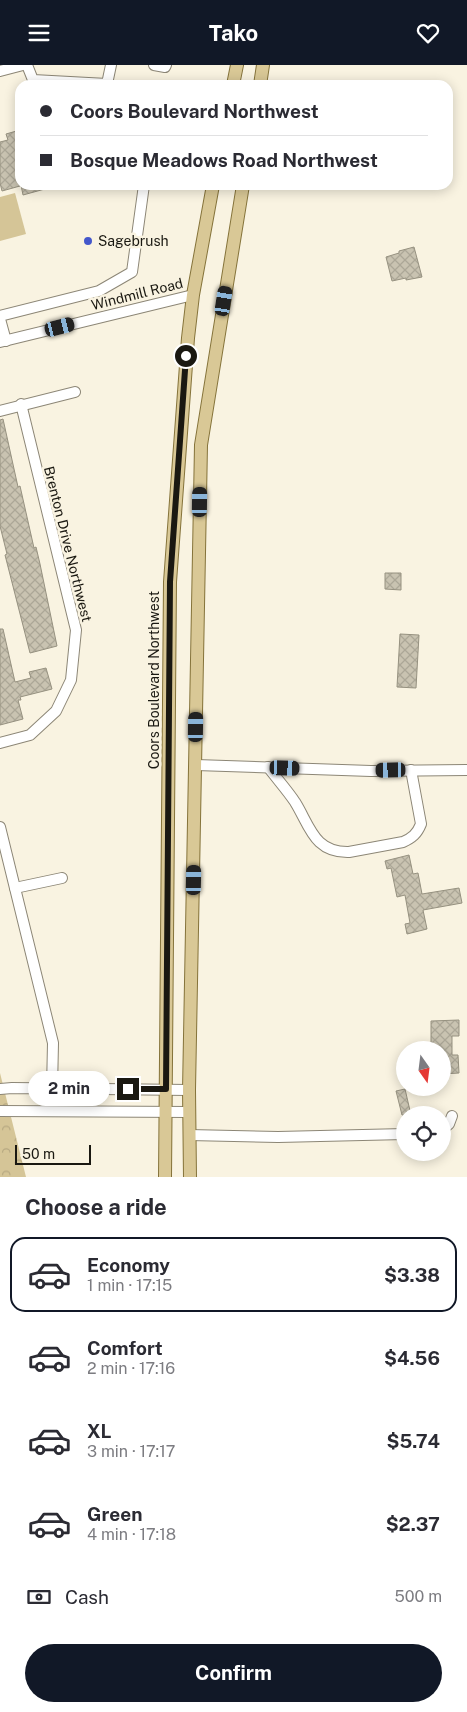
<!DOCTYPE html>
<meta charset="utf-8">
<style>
:root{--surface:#fff;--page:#f2f2f3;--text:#2b2b33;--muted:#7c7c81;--line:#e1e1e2;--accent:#111827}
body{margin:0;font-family:"Public Sans",sans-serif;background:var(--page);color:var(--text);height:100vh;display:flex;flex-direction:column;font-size:19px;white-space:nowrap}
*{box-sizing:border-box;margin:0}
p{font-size:16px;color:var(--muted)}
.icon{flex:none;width:28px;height:28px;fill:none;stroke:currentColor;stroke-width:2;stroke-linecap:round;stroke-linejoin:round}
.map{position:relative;height:1112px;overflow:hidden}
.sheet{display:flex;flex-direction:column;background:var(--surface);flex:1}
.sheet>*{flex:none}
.guide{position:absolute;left:15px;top:15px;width:438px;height:110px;border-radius:15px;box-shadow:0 2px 12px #0003;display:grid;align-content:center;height:110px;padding:0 25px;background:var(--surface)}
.needle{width:32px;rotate:166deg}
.buttons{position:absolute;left:396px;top:976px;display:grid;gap:10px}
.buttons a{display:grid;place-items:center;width:55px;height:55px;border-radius:50%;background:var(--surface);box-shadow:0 2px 12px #0003;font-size:25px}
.scale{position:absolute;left:15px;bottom:12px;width:76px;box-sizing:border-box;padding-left:5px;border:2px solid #1a1811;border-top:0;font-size:14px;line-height:18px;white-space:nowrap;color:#1a1811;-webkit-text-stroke:4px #f9f3e1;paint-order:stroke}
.end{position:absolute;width:22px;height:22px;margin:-11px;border:6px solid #1a1811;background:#fff;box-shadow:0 0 0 2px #fff}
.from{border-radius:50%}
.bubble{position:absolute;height:35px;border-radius:18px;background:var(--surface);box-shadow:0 2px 12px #0003;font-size:16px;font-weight:700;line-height:35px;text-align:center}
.car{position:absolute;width:15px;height:30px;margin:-15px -8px;border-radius:6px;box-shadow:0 0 4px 1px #0007;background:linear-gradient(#222 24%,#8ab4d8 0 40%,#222 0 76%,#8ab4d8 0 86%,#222 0)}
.guide b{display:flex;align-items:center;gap:18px;height:48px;font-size:19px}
.guide b+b{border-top:1px solid var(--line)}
.guide i{width:12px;height:12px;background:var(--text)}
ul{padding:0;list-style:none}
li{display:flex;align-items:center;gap:15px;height:75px;margin:0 10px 8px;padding:0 15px;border:2px solid transparent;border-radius:15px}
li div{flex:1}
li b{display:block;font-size:19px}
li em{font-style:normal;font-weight:700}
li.on{border-color:var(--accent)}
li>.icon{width:45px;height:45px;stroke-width:1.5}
h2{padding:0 25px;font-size:22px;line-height:60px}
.pay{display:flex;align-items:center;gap:12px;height:55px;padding:0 25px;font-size:19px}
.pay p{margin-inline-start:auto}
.cta{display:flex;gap:10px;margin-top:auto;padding:10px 25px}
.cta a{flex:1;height:58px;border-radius:30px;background:var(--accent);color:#fff;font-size:20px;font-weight:700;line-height:58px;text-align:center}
header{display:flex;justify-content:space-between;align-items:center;height:65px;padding:0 25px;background:var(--accent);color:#fff;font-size:22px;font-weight:700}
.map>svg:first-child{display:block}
.forest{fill:url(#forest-crowns)}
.pitch{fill:#d5c597}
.building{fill:url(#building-cross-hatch);stroke:#969180}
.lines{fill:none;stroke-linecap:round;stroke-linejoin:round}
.minor-casing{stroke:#8c8676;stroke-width:12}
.major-casing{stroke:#85733a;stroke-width:14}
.minor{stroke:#fff;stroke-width:10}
.major{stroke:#d9c896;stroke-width:12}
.route{stroke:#1a1811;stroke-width:6}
.poi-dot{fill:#4457cb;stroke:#f9f3e1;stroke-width:2}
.labels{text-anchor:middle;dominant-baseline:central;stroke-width:5;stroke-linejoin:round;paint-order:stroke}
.poi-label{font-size:14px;fill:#1a1811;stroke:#f9f3e1;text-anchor:start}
.street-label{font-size:14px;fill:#1a1811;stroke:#f9f3e1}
</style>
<header><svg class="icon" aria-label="menu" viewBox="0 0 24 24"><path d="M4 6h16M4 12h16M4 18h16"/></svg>Tako<svg class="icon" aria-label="heart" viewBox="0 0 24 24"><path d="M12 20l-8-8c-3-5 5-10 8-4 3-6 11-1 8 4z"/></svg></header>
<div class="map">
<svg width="467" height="1112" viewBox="0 0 467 1112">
<defs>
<pattern id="forest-crowns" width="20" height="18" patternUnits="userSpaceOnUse" patternTransform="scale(1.25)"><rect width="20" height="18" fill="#d5c597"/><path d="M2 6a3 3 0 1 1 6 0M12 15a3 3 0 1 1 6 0" fill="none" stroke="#b6a881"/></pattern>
<pattern id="building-cross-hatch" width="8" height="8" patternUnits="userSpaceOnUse" patternTransform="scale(1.25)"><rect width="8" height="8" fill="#c9c3b1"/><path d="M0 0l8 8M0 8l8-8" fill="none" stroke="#aca797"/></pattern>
</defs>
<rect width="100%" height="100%" fill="#f9f3e1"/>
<path class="forest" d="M0,1008L26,1112H0Z"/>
<path class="pitch" d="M15,128L26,169L0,176V132Z"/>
<g class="building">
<path d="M20,65V121L2,126L0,118V77L8,75L6,69Z"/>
<path d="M21,120H52V122L23,130Z"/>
<path d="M414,182L422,212L406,215V213L392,216L386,192L399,188V186Z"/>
<path d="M3,354L18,422L20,421L34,483L36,482L40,499L57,581L30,588L5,490L7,489L0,461V355Z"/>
<path d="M385,508H401V525L385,524Z"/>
<path d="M0,564H3L15,617L31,613L29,607L46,603L52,624L20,632L21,635H18L23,654L0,660Z"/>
<path d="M400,569L419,570L416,623L397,622Z"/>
<path d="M409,790L413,809L418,808L422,829L459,823L462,838L423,845L427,864L407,869L405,859L410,858L405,830L397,832L391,803L387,804L385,796Z"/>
<path d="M459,955V971H452V990H458L459,1008L442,1009V985H431V956Z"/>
<path d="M405,1024L411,1050H402L396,1026Z"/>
</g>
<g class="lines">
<defs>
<g id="minor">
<path d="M27,0L33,15L107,19L111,0"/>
<path d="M154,0L165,2L166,0"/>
<path d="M0,6L23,0"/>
<path d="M0,251L99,226L132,207L144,120"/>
<path d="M0,254L6,276"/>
<path d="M0,277L193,230"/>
<path d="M0,346L75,327"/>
<path d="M0,678L30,670L56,646L71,615L76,565L21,339"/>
<path d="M196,700L371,706L467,705"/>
<path d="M268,702C277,714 287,725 295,737C310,761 314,788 349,787L403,777C412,773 417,769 421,759L411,705"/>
<path d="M0,762L53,978L52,1024"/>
<path d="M15,823L62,813"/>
<path d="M0,1024L12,1023L189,1025"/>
<path d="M0,1046L189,1047"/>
<path d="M442,1065L449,1059L452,1051"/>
<path d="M189,1070L278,1072L405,1069"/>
</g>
<g id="major">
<path d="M233,20L237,0"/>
<path d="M260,20L263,0"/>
<path d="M165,1112L170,517L188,273L193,230L213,120"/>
<path d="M190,1112L189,1025L201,380L243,120"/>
</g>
</defs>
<use href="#minor" class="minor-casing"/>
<use href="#major" class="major-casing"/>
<use href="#minor" class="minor"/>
<use href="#major" class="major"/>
</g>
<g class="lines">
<path class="route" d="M128,1024H166L170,517L186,291"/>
</g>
<circle class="poi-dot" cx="88" cy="176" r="5"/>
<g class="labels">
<g class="poi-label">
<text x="98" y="176">Sagebrush</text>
</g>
<g class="street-label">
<text transform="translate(137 229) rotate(-14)">Windmill Road</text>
<text transform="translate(68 479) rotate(76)">Brenton Drive Northwest</text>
<text transform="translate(154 615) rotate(-90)">Coors Boulevard Northwest</text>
</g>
</g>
</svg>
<div class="buttons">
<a><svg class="needle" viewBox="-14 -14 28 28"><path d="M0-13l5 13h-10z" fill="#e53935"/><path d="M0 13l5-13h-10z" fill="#7c7c81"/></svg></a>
<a><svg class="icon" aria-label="locate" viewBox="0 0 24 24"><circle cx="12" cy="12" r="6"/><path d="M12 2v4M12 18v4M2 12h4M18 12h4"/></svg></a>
</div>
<div class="scale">50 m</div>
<i class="end from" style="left:186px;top:291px"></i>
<i class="end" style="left:128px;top:1024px"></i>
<div class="bubble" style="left:28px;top:1006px;width:82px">2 min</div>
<i class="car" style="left:224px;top:236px;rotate:9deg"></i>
<i class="car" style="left:60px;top:262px;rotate:76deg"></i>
<i class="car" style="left:200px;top:437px;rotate:1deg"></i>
<i class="car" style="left:196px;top:662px;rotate:1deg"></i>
<i class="car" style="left:285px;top:703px;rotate:92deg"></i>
<i class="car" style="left:391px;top:705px;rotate:269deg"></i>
<i class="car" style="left:194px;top:815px;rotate:1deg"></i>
<div class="guide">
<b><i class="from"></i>Coors Boulevard Northwest</b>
<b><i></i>Bosque Meadows Road Northwest</b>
</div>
</div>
<section class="sheet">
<h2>Choose a ride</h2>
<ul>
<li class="on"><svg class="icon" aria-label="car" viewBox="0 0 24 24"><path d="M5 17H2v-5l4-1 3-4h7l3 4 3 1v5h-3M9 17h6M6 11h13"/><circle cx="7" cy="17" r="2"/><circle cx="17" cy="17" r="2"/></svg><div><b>Economy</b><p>1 min · 17:15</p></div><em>$3.38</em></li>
<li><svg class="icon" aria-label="car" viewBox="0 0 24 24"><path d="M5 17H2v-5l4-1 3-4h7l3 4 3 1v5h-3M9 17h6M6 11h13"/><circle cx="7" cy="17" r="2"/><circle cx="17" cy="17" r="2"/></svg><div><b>Comfort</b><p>2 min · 17:16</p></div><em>$4.56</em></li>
<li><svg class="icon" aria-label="car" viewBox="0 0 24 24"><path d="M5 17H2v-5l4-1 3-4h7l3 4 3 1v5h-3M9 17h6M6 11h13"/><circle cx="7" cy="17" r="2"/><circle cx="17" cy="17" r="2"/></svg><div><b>XL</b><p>3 min · 17:17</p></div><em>$5.74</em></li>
<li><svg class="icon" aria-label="car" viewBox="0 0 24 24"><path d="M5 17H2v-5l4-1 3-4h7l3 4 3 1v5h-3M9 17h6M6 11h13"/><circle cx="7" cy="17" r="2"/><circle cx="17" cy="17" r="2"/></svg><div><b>Green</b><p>4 min · 17:18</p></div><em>$2.37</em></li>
</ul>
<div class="pay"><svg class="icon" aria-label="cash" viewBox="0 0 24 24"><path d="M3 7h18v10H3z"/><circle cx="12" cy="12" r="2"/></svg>Cash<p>500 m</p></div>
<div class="cta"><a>Confirm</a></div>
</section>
